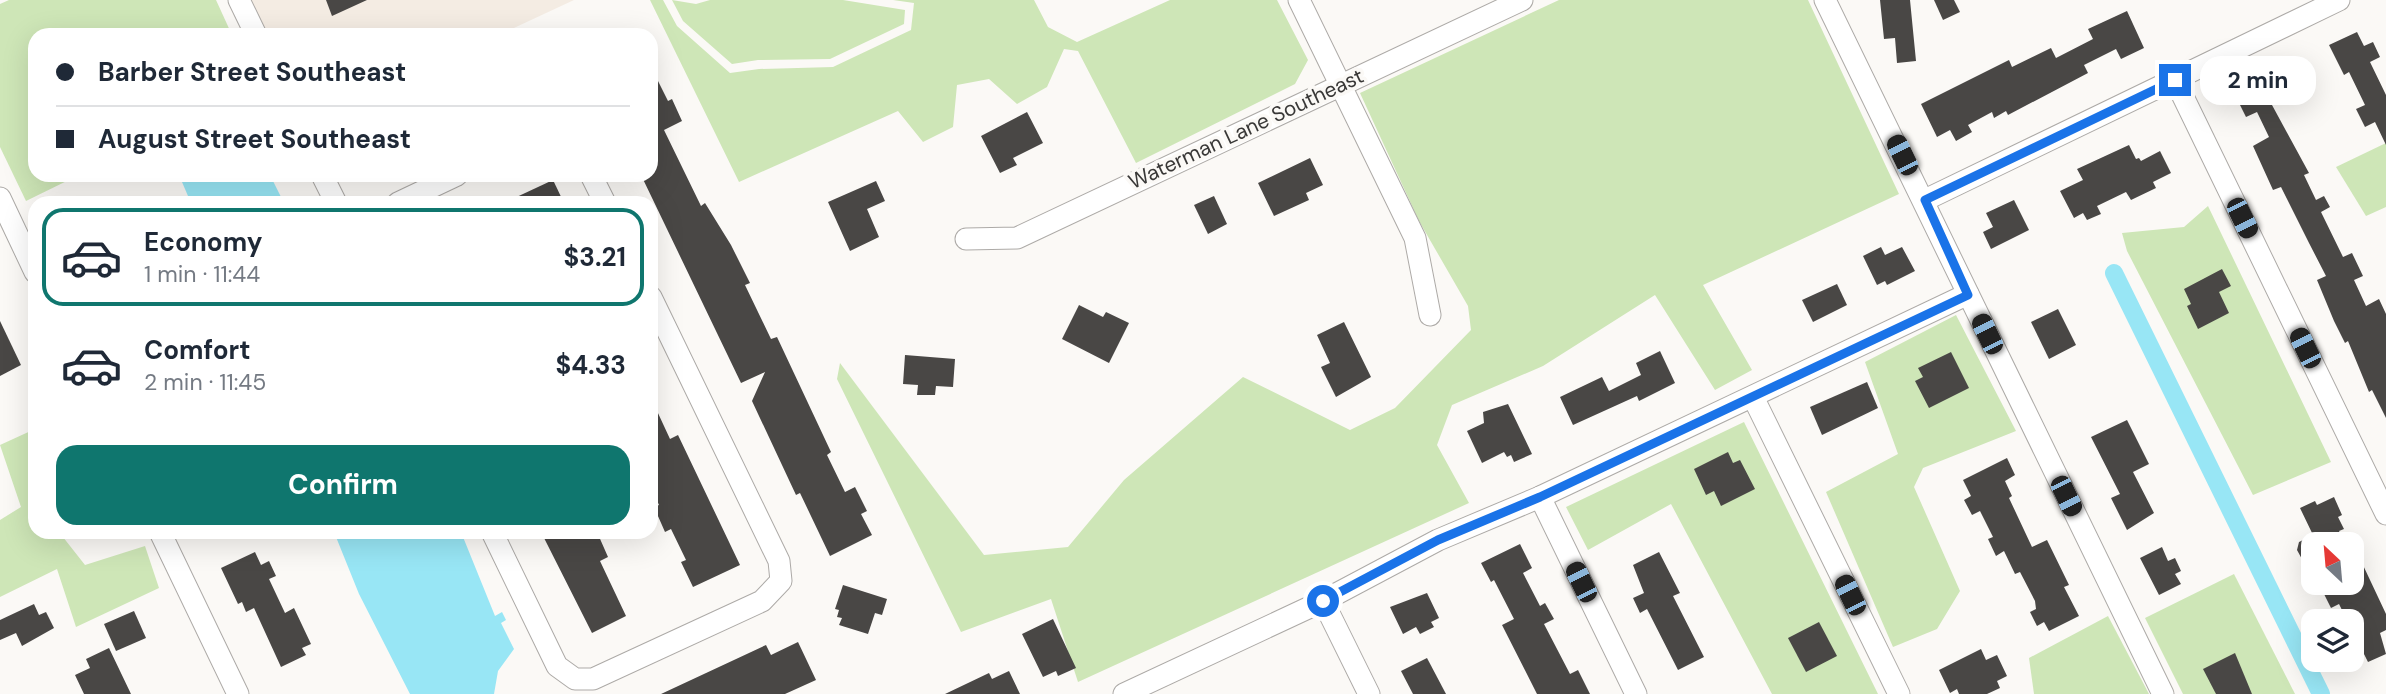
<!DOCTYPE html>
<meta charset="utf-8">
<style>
:root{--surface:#fff;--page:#f6f6f7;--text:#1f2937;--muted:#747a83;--line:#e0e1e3;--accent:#0f766e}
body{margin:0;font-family:"DM Sans",sans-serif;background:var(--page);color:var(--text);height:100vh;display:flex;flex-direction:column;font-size:26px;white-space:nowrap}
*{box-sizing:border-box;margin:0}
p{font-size:23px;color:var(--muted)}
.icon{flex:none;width:38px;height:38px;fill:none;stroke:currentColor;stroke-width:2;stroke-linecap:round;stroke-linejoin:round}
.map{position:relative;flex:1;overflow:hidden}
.sheet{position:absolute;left:28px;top:196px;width:630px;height:343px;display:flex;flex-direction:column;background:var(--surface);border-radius:21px;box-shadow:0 7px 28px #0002}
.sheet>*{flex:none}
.banner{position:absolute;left:28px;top:28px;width:630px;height:154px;border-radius:21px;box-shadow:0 7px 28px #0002;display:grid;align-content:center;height:154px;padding:0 28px;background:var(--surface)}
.needle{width:46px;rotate:334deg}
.controls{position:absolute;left:2301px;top:532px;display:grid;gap:14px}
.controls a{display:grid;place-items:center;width:63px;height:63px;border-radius:14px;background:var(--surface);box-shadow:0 7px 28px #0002;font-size:35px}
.end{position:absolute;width:32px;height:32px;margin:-16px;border:9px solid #1a73e8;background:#fff;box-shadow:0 0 0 4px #fff}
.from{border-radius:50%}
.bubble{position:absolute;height:49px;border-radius:21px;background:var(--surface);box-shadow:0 7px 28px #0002;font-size:23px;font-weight:700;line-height:49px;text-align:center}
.car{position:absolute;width:21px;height:42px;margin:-21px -10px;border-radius:9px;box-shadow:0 0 5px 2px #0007;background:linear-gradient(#222 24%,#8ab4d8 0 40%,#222 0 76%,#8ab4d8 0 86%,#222 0)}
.banner b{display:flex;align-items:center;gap:24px;height:66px;font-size:26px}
.banner b+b{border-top:2px solid var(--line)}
.banner i{width:18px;height:18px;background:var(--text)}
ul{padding:12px 0 0;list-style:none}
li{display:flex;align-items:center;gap:21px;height:98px;margin:0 14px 10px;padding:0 14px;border:4px solid transparent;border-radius:21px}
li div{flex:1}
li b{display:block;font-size:26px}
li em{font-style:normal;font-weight:700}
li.active{border-color:var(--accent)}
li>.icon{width:63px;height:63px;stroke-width:1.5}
.action{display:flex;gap:14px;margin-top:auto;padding:14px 28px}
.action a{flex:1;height:80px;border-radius:21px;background:var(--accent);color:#fff;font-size:28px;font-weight:700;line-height:80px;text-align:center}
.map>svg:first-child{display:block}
.built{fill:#f4ece3}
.green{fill:#cee6b7}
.water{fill:#98e6f5}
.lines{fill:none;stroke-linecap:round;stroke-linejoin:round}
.canal{stroke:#98e6f5;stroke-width:18}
.building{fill:#494745}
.street-casing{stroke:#adaaa7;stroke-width:23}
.street{stroke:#fff;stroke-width:21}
.route{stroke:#1a73e8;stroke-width:9}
.labels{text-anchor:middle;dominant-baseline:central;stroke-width:7;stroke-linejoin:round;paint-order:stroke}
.street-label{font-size:21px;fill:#393837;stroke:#fbf9f6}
</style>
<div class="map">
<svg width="2386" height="694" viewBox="0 0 2386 694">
<rect width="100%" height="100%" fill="#fbf9f6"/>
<path class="built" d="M246,0H574L499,35H262Z"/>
<g class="green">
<path d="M9,0H216L232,35H35V175H79L26,201L0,147V4Z"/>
<path d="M650,0H663L677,26L730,73L759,69L833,67L911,30L914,3L893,0H1034L1048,27L1077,42L1170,0H1277L1308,60L1295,84L1136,163L1078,51L1064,49L1047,87L1017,104L989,79L957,85L953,127L923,142L898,111L739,182Z"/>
<path d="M672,0L696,4L710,0H843L905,10L904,24L830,59L758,60L732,64L683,21Z"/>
<path d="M1559,0H1808L1899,194L1703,285L1752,370L1715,390L1655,295L1543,366L1452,405L1437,445L1469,503L1078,682L1051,599L961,632L837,379L840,363L984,555L1068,547L1124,480L1243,377L1350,430L1395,408L1471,330L1468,306L1419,221L1360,93Z"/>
<path d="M2386,143V207L2366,216L2336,167Z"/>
<path d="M2208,206L2331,462L2253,495L2127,251L2122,233L2184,227Z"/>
<path d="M1956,315L2016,431L1923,468L1914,487L1960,591L1937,629L1893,647L1826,492L1898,454L1865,362Z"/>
<path d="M1744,422L1878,694H1772L1671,504L1588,550L1566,507Z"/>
<path d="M35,429V532H59L85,565L145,546L159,588L76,627L57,569L0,597V520L21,507L0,445Z"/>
<path d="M2234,574L2295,694H2183L2145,618Z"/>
<path d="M2108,616L2149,694H2034L2029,658Z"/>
</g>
<g class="water">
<path d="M179,175H270L284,203H191Z"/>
<path d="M334,532H461L495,616L502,612L506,620L501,623L514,649L498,671L494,694H410L359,594Z"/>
</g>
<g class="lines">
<path class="canal" d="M2114,273L2321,694"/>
</g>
<g class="building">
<path d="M326,0H367L332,16Z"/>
<path d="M1880,0H1910L1916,61L1897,63L1895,38L1884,39Z"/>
<path d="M1934,0H1954L1960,12L1943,20Z"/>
<path d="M2127,11L2144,48L2121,59L2116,49L2084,65L2088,73L2008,115L2006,111L1994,118L1992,112L1968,125L1972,132L1956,141L1950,130L1937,137L1921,104L2009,60L2012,67L2051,48L2056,58L2093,39L2088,29Z"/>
<path d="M2357,32L2364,46L2373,42L2380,57L2370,62L2386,95V145L2375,122L2365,127L2356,109L2365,105L2349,72L2344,75L2329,45Z"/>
<path d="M651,67L668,101L672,99L682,121L664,130L701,206L705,203L731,245L750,283L745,285L771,339L777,337L831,452L827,455L845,492L855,487L867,511L861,514L872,535L830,556L800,493L796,495L752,401L765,372L741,383L641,175H651Z"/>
<path d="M2269,78L2281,100L2272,105L2309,173L2304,175L2316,200L2324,196L2330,207L2321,212L2343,257L2352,253L2363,276L2354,280L2366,306L2379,299L2386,314V418L2372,390L2369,392L2348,341L2345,343L2334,321L2317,280L2326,276L2309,243L2281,187L2273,190L2253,146L2269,137L2257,112L2246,117L2235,95Z"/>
<path d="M1027,112L1043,143L1013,158L1017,165L1000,173L981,136Z"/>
<path d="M2129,145L2136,159L2139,158L2141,161L2160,151L2171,173L2153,182L2156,188L2131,200L2126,192L2097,206L2101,214L2087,220L2083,213L2074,218L2060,191L2083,180L2077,169Z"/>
<path d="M1310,158L1323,185L1306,193L1309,200L1274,216L1258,183Z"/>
<path d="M553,180L564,203H504Z"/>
<path d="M876,181L885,201L867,209L879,237L850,251L828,202Z"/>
<path d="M1214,196L1227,224L1208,234L1194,205Z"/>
<path d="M2014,200L2029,230L1991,249L1983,232L1993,227L1986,213Z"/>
<path d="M1881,247L1885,255L1902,247L1915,271L1887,285L1885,281L1877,285L1863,256Z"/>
<path d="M2222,269L2231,286L2219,292L2229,313L2198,329L2187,306L2191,304L2184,289Z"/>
<path d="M1837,284L1847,305L1813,322L1802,300Z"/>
<path d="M1079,305L1103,317L1106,312L1129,323L1109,363L1062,339Z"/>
<path d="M2058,309L2076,345L2049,359L2031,322Z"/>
<path d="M0,321L21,365L0,376Z"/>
<path d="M1344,322L1371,377L1336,397L1321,367L1330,363L1317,335Z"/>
<path d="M1660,351L1675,383L1639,401L1637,396L1573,425L1560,397L1602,377L1609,391L1641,375L1636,363Z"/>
<path d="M1951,352L1969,388L1929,408L1915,381L1923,377L1918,368Z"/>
<path d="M905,355L955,359L953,387L936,386L935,395H917L918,385L903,384Z"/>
<path d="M1867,382L1878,408L1822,435L1810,407Z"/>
<path d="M651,398L670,439L678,435L740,565L693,587L681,562L686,560L671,529L665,532L654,507L659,505L651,488Z"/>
<path d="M1508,404L1532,454L1514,462L1511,455L1507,457L1504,452L1482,463L1467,431L1484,423L1483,412Z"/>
<path d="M2127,420L2149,464L2133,472L2154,513L2127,530L2111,498L2120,494L2091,437Z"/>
<path d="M1728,452L1733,463L1740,460L1755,489L1721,506L1714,491L1706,495L1694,469Z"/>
<path d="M2007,458L2015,475L2005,481L2012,496L2009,498L2032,547L2047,540L2069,585L2064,587L2079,616L2049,631L2044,622L2037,626L2030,612L2036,609L2035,601L2020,572L2015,574L2004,551L1996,556L1988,539L1993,537L1980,511L1972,515L1964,500L1971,496L1963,480Z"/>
<path d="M2334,497L2342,515L2338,517L2344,529L2339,531L2346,544H2317L2314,536V556L2303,561L2297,550L2299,542L2313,535L2300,508L2315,501L2317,505Z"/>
<path d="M541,532H597L608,557L600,561L626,616L592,633Z"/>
<path d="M1520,544L1532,568L1523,573L1540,606L1545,603L1554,619L1544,624L1570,674L1578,670L1590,694H1537L1502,625L1514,619L1494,580L1491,582L1481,563Z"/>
<path d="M2162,547L2168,561L2175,558L2181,571L2175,574L2181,584L2159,595L2140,558Z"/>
<path d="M255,552L261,565L269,561L276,576L269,579L285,613L294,608L311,644L302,648L306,655L281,667L254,608L246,612L242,602L238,604L221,568Z"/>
<path d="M1659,552L1680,593L1673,596L1704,657L1678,670L1647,609L1640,613L1633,598L1644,593L1633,565Z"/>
<path d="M2362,563L2386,614V630L2380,633L2386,654L2368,662L2362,650L2352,655V612L2345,616L2339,604L2331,608L2323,592L2331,588L2329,583H2352V567Z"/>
<path d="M843,585L887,599L882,615L875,613L868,634L839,625L842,618L837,617L839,610L835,609Z"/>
<path d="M1427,593L1439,618L1431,622L1434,627L1420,634L1416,627L1403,634L1390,607Z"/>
<path d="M34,604L39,615L46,612L54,628L22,646L16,633L0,640V620Z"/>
<path d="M134,611L146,638L116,651L104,624Z"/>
<path d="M1053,619L1076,668L1058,676L1056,671L1043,677L1022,634Z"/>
<path d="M1819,622L1837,656L1806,672L1788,638Z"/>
<path d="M798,642L816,680L785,694H661L766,645L771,655Z"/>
<path d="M109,648L131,694H84L75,675L90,668L86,659Z"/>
<path d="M1981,649L1986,660L1997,655L2007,676L1997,681L2000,688L1987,694H1959L1957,689L1950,693L1939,670Z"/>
<path d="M2235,653L2252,694H2216L2203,669Z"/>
<path d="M1427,658L1446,694H1413L1401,671Z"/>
<path d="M1009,671L1020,694H945L989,673L992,679Z"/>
</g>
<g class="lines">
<defs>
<g id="street">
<path d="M239,0L256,35"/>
<path d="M1299,0L1415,238L1430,315"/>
<path d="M1825,0L2163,694"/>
<path d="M2175,80L2386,514"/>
<path d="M322,175L336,203"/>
<path d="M591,175L605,203"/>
<path d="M0,198L35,272"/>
<path d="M1925,200L2339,0"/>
<path d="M398,203L457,175"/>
<path d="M966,239L1017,238L1522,0"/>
<path d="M1753,397L1899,694"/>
<path d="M1540,497L1636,694"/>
<path d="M160,532L238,694"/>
<path d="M492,532L557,666L575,679H593L762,601L781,581L779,561L651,297"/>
<path d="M1323,601L1369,694"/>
<path d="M1124,694L1323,601L1438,540L1540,497L1968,294"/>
</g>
</defs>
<use href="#street" class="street-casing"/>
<use href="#street" class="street"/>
</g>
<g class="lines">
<path class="route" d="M1323,601L1438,540L1540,497L1968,295L1925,200L2175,80"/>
</g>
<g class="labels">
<g class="street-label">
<text transform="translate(1246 129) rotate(-25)">Waterman Lane Southeast</text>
</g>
</g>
</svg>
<div class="controls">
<a><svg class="needle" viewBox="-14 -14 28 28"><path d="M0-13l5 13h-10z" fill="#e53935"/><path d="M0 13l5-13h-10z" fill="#747a83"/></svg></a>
<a><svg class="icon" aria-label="layers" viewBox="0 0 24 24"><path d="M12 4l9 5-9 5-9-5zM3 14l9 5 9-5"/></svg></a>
</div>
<i class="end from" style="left:1323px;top:601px"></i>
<i class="end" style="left:2175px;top:80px"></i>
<div class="bubble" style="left:2200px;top:56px;width:116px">2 min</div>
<i class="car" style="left:1902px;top:155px;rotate:334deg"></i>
<i class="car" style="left:2242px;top:218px;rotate:154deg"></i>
<i class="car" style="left:1987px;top:334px;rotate:334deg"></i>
<i class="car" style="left:2305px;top:348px;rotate:334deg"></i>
<i class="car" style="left:2066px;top:496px;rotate:154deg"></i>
<i class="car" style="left:1581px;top:582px;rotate:334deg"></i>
<i class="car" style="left:1850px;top:595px;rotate:334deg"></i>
<div class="banner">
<b><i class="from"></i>Barber Street Southeast</b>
<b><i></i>August Street Southeast</b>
</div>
<section class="sheet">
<ul>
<li class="active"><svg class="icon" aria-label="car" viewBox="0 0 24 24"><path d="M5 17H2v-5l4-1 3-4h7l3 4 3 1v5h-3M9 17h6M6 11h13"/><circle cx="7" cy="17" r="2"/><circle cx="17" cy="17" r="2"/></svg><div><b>Economy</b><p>1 min · 11:44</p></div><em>$3.21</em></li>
<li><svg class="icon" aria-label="car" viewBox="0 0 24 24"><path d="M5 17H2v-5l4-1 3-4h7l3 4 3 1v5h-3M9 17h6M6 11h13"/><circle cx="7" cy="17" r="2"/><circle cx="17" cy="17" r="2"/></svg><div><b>Comfort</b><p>2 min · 11:45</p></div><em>$4.33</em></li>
</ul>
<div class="action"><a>Confirm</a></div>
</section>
</div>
